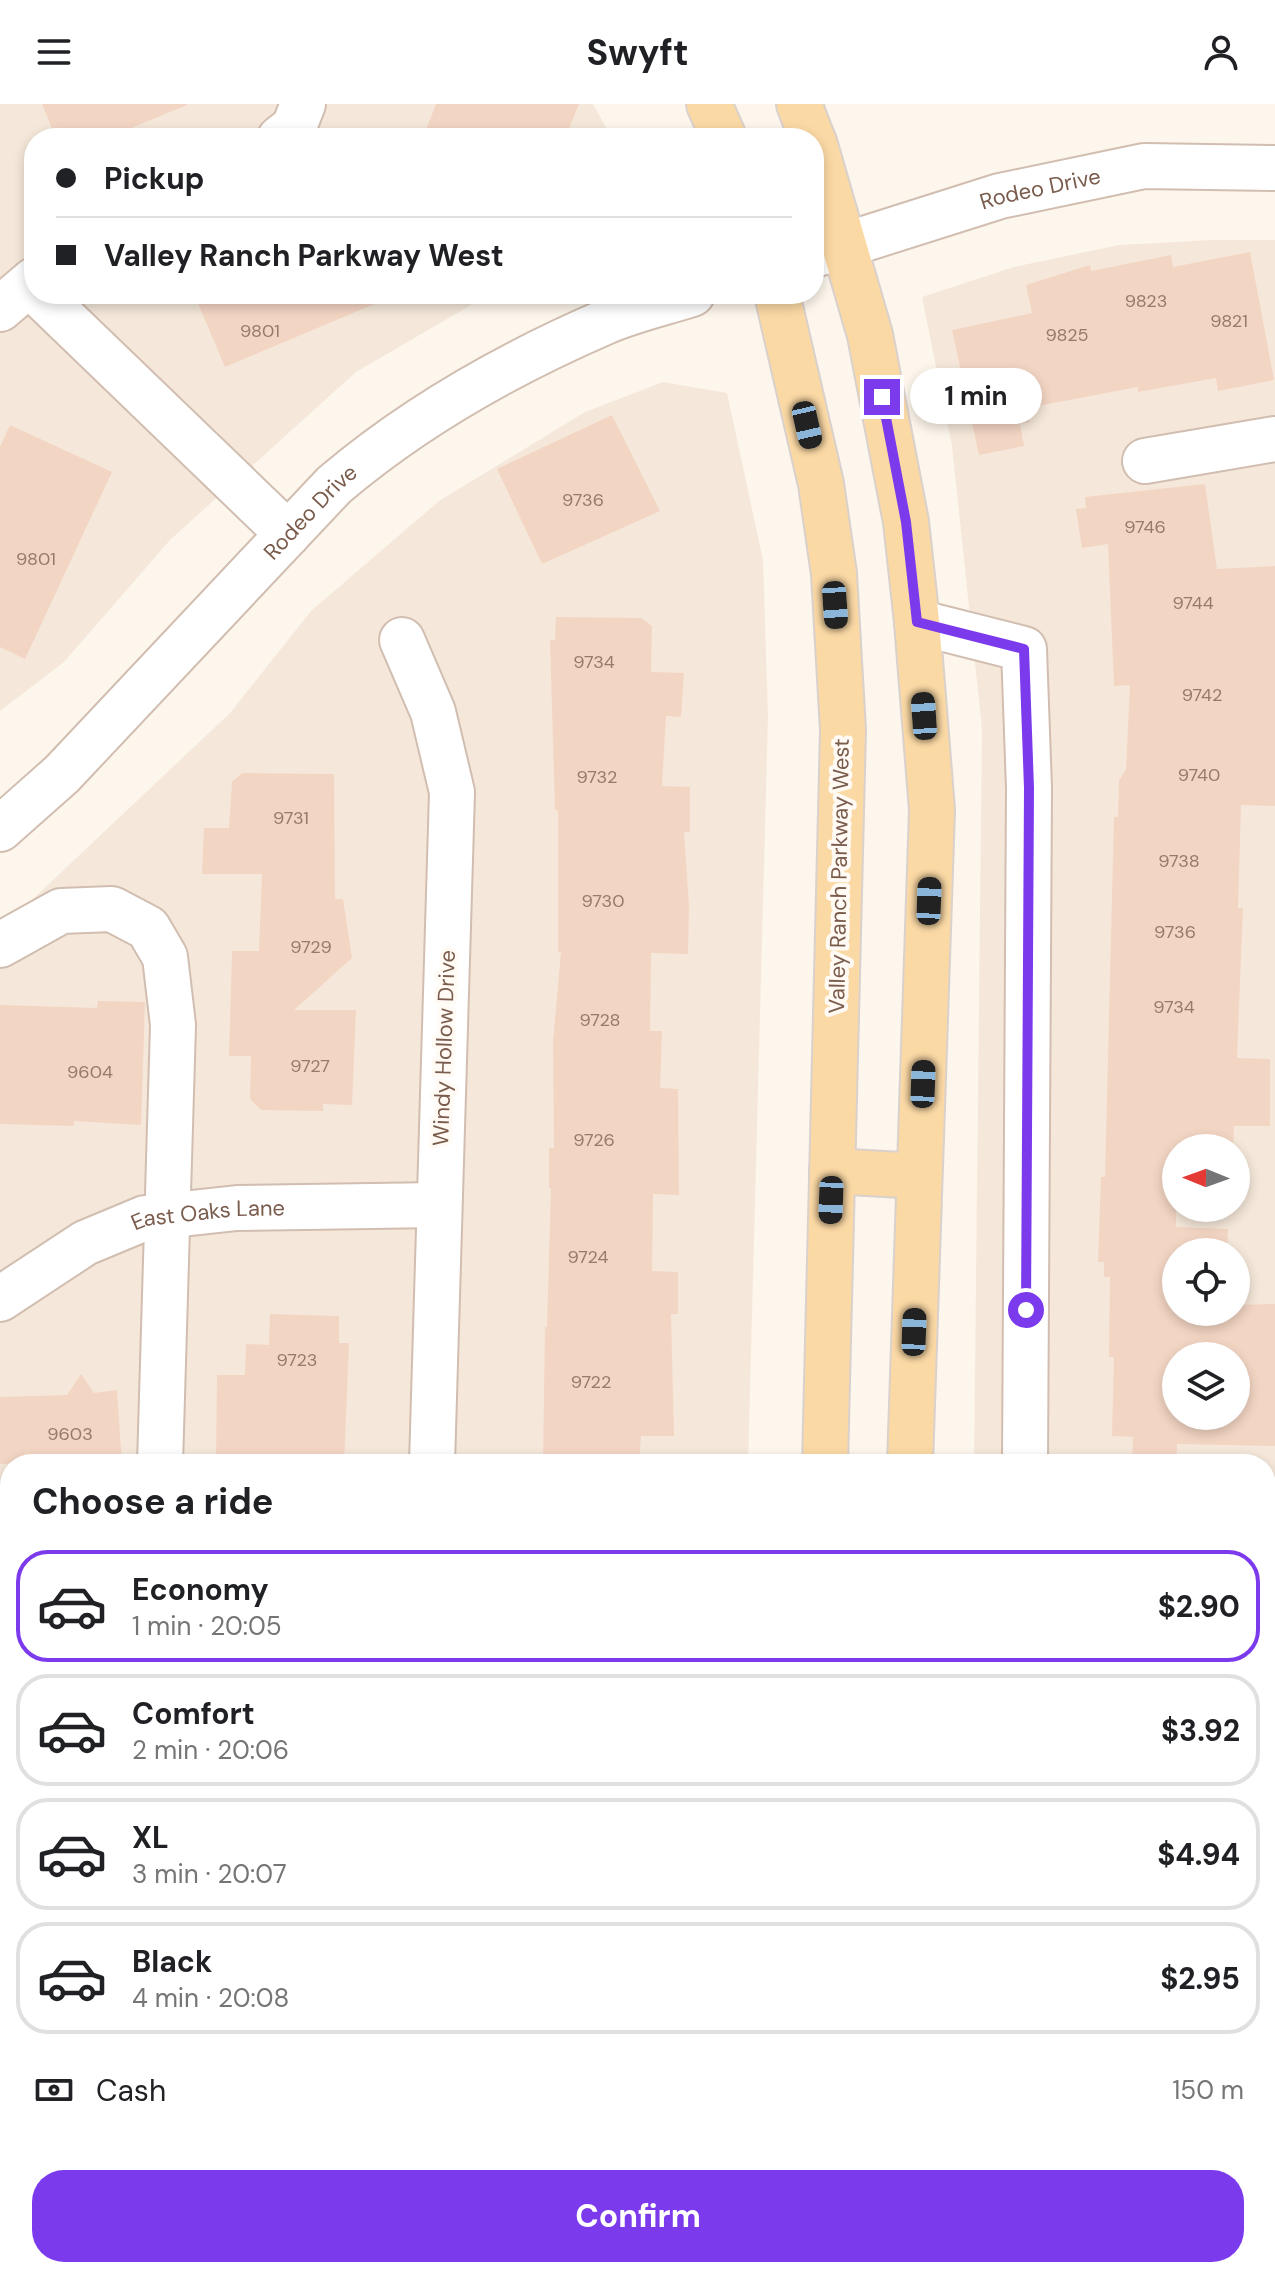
<!DOCTYPE html>
<meta charset="utf-8">
<style>
:root{--surface:#fff;--page:#f6f6f6;--text:#202124;--muted:#757577;--line:#e0e0e0;--accent:#7c3aed}
body{margin:0;font-family:"DM Sans",sans-serif;background:var(--page);color:var(--text);height:100vh;display:flex;flex-direction:column;font-size:30px;white-space:nowrap}
*{box-sizing:border-box;margin:0}
p{font-size:26px;color:var(--muted)}
.icon{flex:none;width:44px;height:44px;fill:none;stroke:currentColor;stroke-width:2;stroke-linecap:round;stroke-linejoin:round}
.map{position:relative;flex:1;overflow:hidden}
.sheet{position:absolute;left:0px;top:1350px;width:1276px;height:824px;display:flex;flex-direction:column;background:var(--surface);border-radius:32px 32px 0 0;box-shadow:0 4px 12px #0003}
.sheet>*{flex:none}
.top-card{position:absolute;left:24px;top:24px;width:800px;height:176px;border-radius:32px;box-shadow:0 4px 12px #0003;display:grid;align-content:center;height:176px;padding:0 32px;background:var(--surface)}
.needle{width:52px;rotate:271deg}
.fabs{position:absolute;left:1162px;top:1030px;display:grid;gap:16px}
.fabs a{display:grid;place-items:center;width:88px;height:88px;border-radius:50%;background:var(--surface);box-shadow:0 4px 12px #0003;font-size:40px}
.end{position:absolute;width:36px;height:36px;margin:-18px;border:10px solid #7c3aed;background:#fff;box-shadow:0 0 0 4px #fff}
.from{border-radius:50%}
.bubble{position:absolute;height:56px;border-radius:28px;background:var(--surface);box-shadow:0 4px 12px #0003;font-size:26px;font-weight:700;line-height:56px;text-align:center}
.car{position:absolute;width:24px;height:48px;margin:-24px -12px;border-radius:10px;box-shadow:0 0 6px 2px #0007;background:linear-gradient(#222 24%,#8ab4d8 0 40%,#222 0 76%,#8ab4d8 0 86%,#222 0)}
.top-card b{display:flex;align-items:center;gap:28px;height:76px;font-size:30px}
.top-card b+b{border-top:2px solid var(--line)}
.top-card i{width:20px;height:20px;background:var(--text)}
ul{padding:0;list-style:none}
li{display:flex;align-items:center;gap:24px;height:112px;margin:0 16px 12px;padding:0 16px;border:4px solid var(--line);border-radius:32px}
li div{flex:1}
li b{display:block;font-size:30px}
li em{font-style:normal;font-weight:700}
li.current{border-color:var(--accent)}
li>.icon{width:72px;height:72px;stroke-width:1.5}
h2{padding:0 32px;font-size:36px;line-height:96px}
.pay{display:flex;align-items:center;gap:20px;height:88px;padding:0 32px;font-size:30px}
.pay p{margin-inline-start:auto}
.action{display:flex;gap:16px;margin-top:auto;padding:16px 32px}
.action a{flex:1;height:92px;border-radius:32px;background:var(--accent);color:#fff;font-size:32px;font-weight:700;line-height:92px;text-align:center}
header{display:flex;justify-content:space-between;align-items:center;height:104px;padding:0 32px;background:var(--surface);font-size:36px;font-weight:700}
.map>svg:first-child{display:block}
.residential{fill:#f5e8da;fill-rule:evenodd}
.building{fill:#f3d5c3;fill-rule:evenodd}
.lines{fill:none;stroke-linecap:round;stroke-linejoin:round}
.minor-casing{stroke:#d1beb0;stroke-width:48}
.major-casing{stroke:#dad1cd;stroke-width:48}
.minor{stroke:#fff;stroke-width:44}
.major{stroke:#fbd9a5;stroke-width:44}
.route{stroke:#7c3aed;stroke-width:10}
.labels{text-anchor:middle;dominant-baseline:central;stroke-width:8;stroke-linejoin:round;paint-order:stroke}
.number-label{font-size:18px;fill:#987a6a}
.street-label{font-size:22px;fill:#7a5c4d;stroke:#fffaf3}
</style>
<header><svg class="icon" aria-label="menu" viewBox="0 0 24 24"><path d="M4 6h16M4 12h16M4 18h16"/></svg>Swyft<svg class="icon" aria-label="person" viewBox="0 0 24 24"><circle cx="12" cy="8" r="4"/><path d="M4 21q1-7 8-7t8 7"/></svg></header>
<div class="map">
<svg width="1275" height="2174" viewBox="0 0 1275 2174">
<rect width="100%" height="100%" fill="#fdf6ec"/>
<g class="residential">
<path d="M0,0H593L612,34H34V190H490L356,268L170,436L64,558L0,607Z"/>
<path d="M1211,136H1275V2174H980L979,2164H1266V1360H974L982,625L952,342L922,193L1014,163L1119,141ZM1176,1044H1236V1104H1176ZM1176,1148H1236V1208H1176ZM1176,1252H1236V1312H1176Z"/>
<path d="M663,278L727,289L763,456L768,612L748,1360H10V2164H756L757,2174H0V826L230,609L311,507L439,397L585,308Z"/>
</g>
<g class="building">
<path d="M42,0H187V1L107,34H56Z"/>
<path d="M436,0H579L565,34H423Z"/>
<path d="M1250,148L1274,276L1218,287L1216,274L1138,288V283L1027,304L1030,318L1020,320L1024,342L979,351L952,226L1032,209L1026,181L1090,161L1091,167L1171,151L1173,163Z"/>
<path d="M194,190H398L225,263Z"/>
<path d="M612,311L660,407L542,460L497,365Z"/>
<path d="M10,321L112,368L25,555L0,543V343Z"/>
<path d="M1205,380L1217,465L1275,462V702L1241,701L1238,804H1243L1237,954L1270,955V1022H1234L1233,1044H1176V1123L1228,1125L1227,1148H1176V1208H1236V1201L1275,1200V1342L1177,1340L1176,1360H1132L1133,1333L1112,1332L1114,1253H1109L1110,1173H1104V1158H1098L1101,1073H1105L1114,713H1118L1119,677L1126,665L1130,581L1114,582L1108,440L1082,444L1076,405L1086,404L1085,393ZM1176,1252H1236V1312H1176Z"/>
<path d="M556,513L641,514L652,522L651,568L684,569L681,613L666,612L662,682L690,683V728H684L689,801L688,850L651,849L650,927H662L660,984L678,985L679,1091L653,1090L652,1167L678,1168V1210H671L674,1332H641L639,1360H543L545,1223H547L551,1084H549V1044H554L553,938L561,848H558V706H555L550,536H555Z"/>
<path d="M242,669L334,670L335,795H343L352,854L294,906H356L352,1001L323,1000V1007L261,1006L250,995L251,952H229L232,847H259L262,770H202L204,724H229L232,678Z"/>
<path d="M98,897L145,898L141,1021L74,1017V1022L0,1020V901L97,904Z"/>
<path d="M270,1210L339,1212V1239H349L344,1360H216L217,1271H245L246,1240L269,1241Z"/>
<path d="M81,1270L94,1289L117,1286L122,1360H0V1293L67,1291Z"/>
</g>
<g class="lines">
<defs>
<g id="minor">
<path d="M280,34L294,23L303,0"/>
<path id="s1" d="M814,151L1000,92L1144,62L1275,64"/>
<path d="M39,190L288,430"/>
<path d="M0,205L34,176"/>
<path d="M1145,357L1275,335"/>
<path d="M917,518L1024,545L1029,684L1025,1360"/>
<path d="M402,536L433,608L452,688L432,1360"/>
<path id="s2" d="M0,725L62,670L334,381C415,312 508,260 605,218C633,206 664,199 692,190"/>
<path d="M0,841L61,807L112,805L148,824L165,853L173,921L160,1360"/>
<path id="s3" d="M0,1195L85,1139L145,1114L237,1104L439,1101"/>
<path d="M0,1578H10"/>
<path d="M0,1853H10"/>
<path d="M123,2164L124,2174"/>
<path d="M447,2164L449,2174"/>
<path d="M1008,2174L1020,2164"/>
</g>
<g id="major">
<path d="M709,0L724,34"/>
<path d="M799,0L812,34"/>
<path d="M814,38L870,231L906,418L917,518L932,706L910,1360"/>
<path d="M777,190L821,380L834,470L843,626L825,1360"/>
<path d="M832,1067L919,1072"/>
<path d="M826,2164L828,2174"/>
<path d="M906,2164L908,2174"/>
</g>
</defs>
<use href="#minor" class="minor-casing"/>
<use href="#major" class="major-casing"/>
<use href="#minor" class="minor"/>
<use href="#major" class="major"/>
</g>
<g class="lines">
<path class="route" d="M882,293L906,418L917,518L1024,545L1029,684L1026,1206"/>
</g>
<g class="labels">
<g class="number-label">
<text x="1146" y="197">9823</text>
<text x="1229" y="217">9821</text>
<text x="260" y="227">9801</text>
<text x="1067" y="231">9825</text>
<text x="583" y="396">9736</text>
<text x="1145" y="423">9746</text>
<text x="36" y="455">9801</text>
<text x="1193" y="499">9744</text>
<text x="594" y="558">9734</text>
<text x="1202" y="591">9742</text>
<text x="1199" y="671">9740</text>
<text x="597" y="673">9732</text>
<text x="291" y="714">9731</text>
<text x="1179" y="757">9738</text>
<text x="603" y="797">9730</text>
<text x="1175" y="828">9736</text>
<text x="311" y="843">9729</text>
<text x="1174" y="903">9734</text>
<text x="600" y="916">9728</text>
<text x="310" y="962">9727</text>
<text x="90" y="968">9604</text>
<text x="594" y="1036">9726</text>
<text x="588" y="1153">9724</text>
<text x="297" y="1256">9723</text>
<text x="591" y="1278">9722</text>
<text x="70" y="1330">9603</text>
</g>
<g class="street-label">
<text stroke="none"><textPath href="#s1" startOffset="236">Rodeo Drive</textPath></text>
<text stroke="none"><textPath href="#s2" startOffset="444">Rodeo Drive</textPath></text>
<text transform="translate(839 772) rotate(-89)">Valley Ranch Parkway West</text>
<text transform="translate(444 944) rotate(-88)">Windy Hollow Drive</text>
<text stroke="none"><textPath href="#s3" startOffset="230">East Oaks Lane</textPath></text>
</g>
</g>
</svg>
<div class="fabs">
<a><svg class="needle" viewBox="-14 -14 28 28"><path d="M0-13l5 13h-10z" fill="#e53935"/><path d="M0 13l5-13h-10z" fill="#757577"/></svg></a>
<a><svg class="icon" aria-label="locate" viewBox="0 0 24 24"><circle cx="12" cy="12" r="6"/><path d="M12 2v4M12 18v4M2 12h4M18 12h4"/></svg></a>
<a><svg class="icon" aria-label="layers" viewBox="0 0 24 24"><path d="M12 4l9 5-9 5-9-5zM3 14l9 5 9-5"/></svg></a>
</div>
<i class="end from" style="left:1026px;top:1206px"></i>
<i class="end" style="left:882px;top:293px"></i>
<div class="bubble" style="left:910px;top:264px;width:132px">1 min</div>
<i class="car" style="left:807px;top:321px;rotate:167deg"></i>
<i class="car" style="left:835px;top:501px;rotate:176deg"></i>
<i class="car" style="left:924px;top:612px;rotate:356deg"></i>
<i class="car" style="left:929px;top:797px;rotate:2deg"></i>
<i class="car" style="left:923px;top:980px;rotate:2deg"></i>
<i class="car" style="left:831px;top:1096px;rotate:182deg"></i>
<i class="car" style="left:914px;top:1228px;rotate:2deg"></i>
<div class="top-card">
<b><i class="from"></i>Pickup</b>
<b><i></i>Valley Ranch Parkway West</b>
</div>
<section class="sheet">
<h2>Choose a ride</h2>
<ul>
<li class="current"><svg class="icon" aria-label="car" viewBox="0 0 24 24"><path d="M5 17H2v-5l4-1 3-4h7l3 4 3 1v5h-3M9 17h6M6 11h13"/><circle cx="7" cy="17" r="2"/><circle cx="17" cy="17" r="2"/></svg><div><b>Economy</b><p>1 min · 20:05</p></div><em>$2.90</em></li>
<li><svg class="icon" aria-label="car" viewBox="0 0 24 24"><path d="M5 17H2v-5l4-1 3-4h7l3 4 3 1v5h-3M9 17h6M6 11h13"/><circle cx="7" cy="17" r="2"/><circle cx="17" cy="17" r="2"/></svg><div><b>Comfort</b><p>2 min · 20:06</p></div><em>$3.92</em></li>
<li><svg class="icon" aria-label="car" viewBox="0 0 24 24"><path d="M5 17H2v-5l4-1 3-4h7l3 4 3 1v5h-3M9 17h6M6 11h13"/><circle cx="7" cy="17" r="2"/><circle cx="17" cy="17" r="2"/></svg><div><b>XL</b><p>3 min · 20:07</p></div><em>$4.94</em></li>
<li><svg class="icon" aria-label="car" viewBox="0 0 24 24"><path d="M5 17H2v-5l4-1 3-4h7l3 4 3 1v5h-3M9 17h6M6 11h13"/><circle cx="7" cy="17" r="2"/><circle cx="17" cy="17" r="2"/></svg><div><b>Black</b><p>4 min · 20:08</p></div><em>$2.95</em></li>
</ul>
<div class="pay"><svg class="icon" aria-label="cash" viewBox="0 0 24 24"><path d="M3 7h18v10H3z"/><circle cx="12" cy="12" r="2"/></svg>Cash<p>150 m</p></div>
<div class="action"><a>Confirm</a></div>
</section>
</div>
